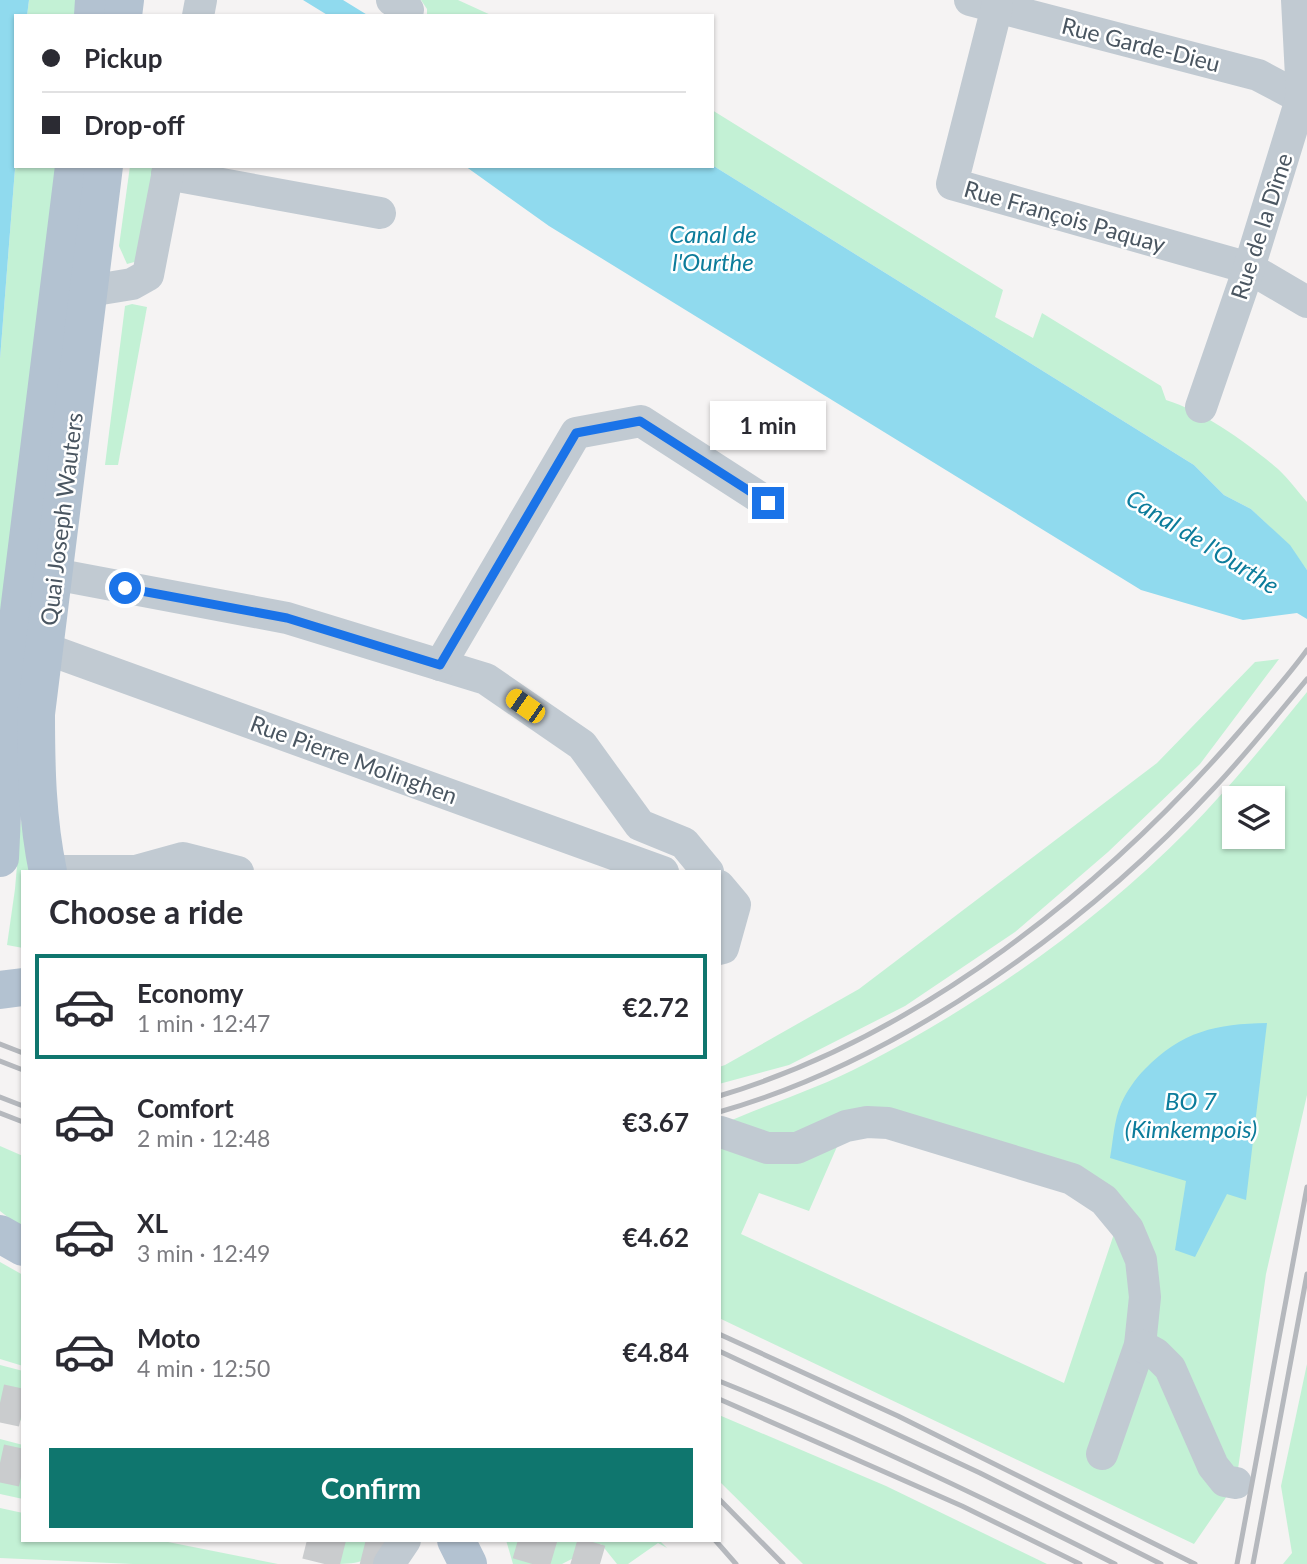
<!DOCTYPE html>
<meta charset="utf-8">
<style>
:root{--surface:#fff;--page:#f2f2f3;--text:#2b2b33;--muted:#7c7c81;--line:#e1e1e2;--accent:#0f766e}
body{margin:0;font-family:Lato,sans-serif;background:var(--page);color:var(--text);height:100vh;display:flex;flex-direction:column;font-size:26px;white-space:nowrap}
*{box-sizing:border-box;margin:0}
p{font-size:23px;color:var(--muted)}
.icon{flex:none;width:38px;height:38px;fill:none;stroke:currentColor;stroke-width:2;stroke-linecap:round;stroke-linejoin:round}
.map{position:relative;flex:1;overflow:hidden}
.drawer{position:absolute;left:21px;top:870px;width:700px;height:672px;display:flex;flex-direction:column;background:var(--surface);border-radius:0px;box-shadow:0 2px 5px #0004}
.drawer>*{flex:none}
.top-card{position:absolute;left:14px;top:14px;width:700px;height:154px;border-radius:0px;box-shadow:0 2px 5px #0004;display:grid;align-content:center;height:154px;padding:0 28px;background:var(--surface)}
.fabs{position:absolute;left:1222px;top:786px;display:grid;gap:14px}
.fabs a{display:grid;place-items:center;width:63px;height:63px;border-radius:0px;background:var(--surface);box-shadow:0 2px 5px #0004;font-size:35px}
.end{position:absolute;width:32px;height:32px;margin:-16px;border:9px solid #1a73e8;background:#fff;box-shadow:0 0 0 4px #fff}
.from{border-radius:50%}
.bubble{position:absolute;height:49px;border-radius:0px;background:var(--surface);box-shadow:0 2px 5px #0004;font-size:23px;font-weight:700;line-height:49px;text-align:center}
.car{position:absolute;width:21px;height:42px;margin:-21px -10px;border-radius:9px;box-shadow:0 0 5px 2px #0007;background:linear-gradient(#f5c518 24%,#345 0 40%,#f5c518 0 76%,#345 0 86%,#f5c518 0)}
.top-card b{display:flex;align-items:center;gap:24px;height:66px;font-size:26px}
.top-card b+b{border-top:2px solid var(--line)}
.top-card i{width:18px;height:18px;background:var(--text)}
ul{padding:0;list-style:none}
li{display:flex;align-items:center;gap:21px;height:105px;margin:0 14px 10px;padding:0 14px;border:4px solid transparent;border-radius:0px}
li div{flex:1}
li b{display:block;font-size:26px}
li em{font-style:normal;font-weight:700}
li.on{border-color:var(--accent)}
li>.icon{width:63px;height:63px;stroke-width:1.5}
h2{padding:0 28px;font-size:32px;line-height:84px}
.cta{display:flex;gap:14px;margin-top:auto;padding:14px 28px}
.cta a{flex:1;height:80px;border-radius:0px;background:var(--accent);color:#fff;font-size:28px;font-weight:700;line-height:80px;text-align:center}
.map>svg:first-child{display:block}
.green{fill:#c3f1d5;fill-rule:evenodd}
.water{fill:#90daee}
.lines{fill:none;stroke-linecap:round;stroke-linejoin:round}
.highway-tunnel{stroke:#caccce;stroke-width:38;stroke-dasharray:38 19;stroke-linecap:butt}
.minor{stroke:#c1cad2;stroke-width:32}
.major{stroke:#b3c2d1;stroke-width:38}
.rail{stroke:#b5b8bd;stroke-width:5}
.route{stroke:#1a73e8;stroke-width:9}
.labels{text-anchor:middle;dominant-baseline:central;stroke-width:5;stroke-linejoin:round;paint-order:stroke}
.street-label{font-size:23px;fill:#4a5661;stroke:#fff}
.water-label{font-size:24px;font-style:italic;fill:#0c7c9b;stroke:#fff}
</style>
<div class="map">
<svg width="1307" height="1564" viewBox="0 0 1307 1564">
<rect width="100%" height="100%" fill="#f5f3f3"/>
<g class="green">
<path d="M29,0H81L79,16H27Z"/>
<path d="M421,0H458L493,16H427V9Z"/>
<path d="M712,110L1003,290L995,317L1033,338L1042,313L1161,386L1166,400C1203,411 1249,444 1278,469C1289,479 1298,492 1307,502V570L1289,545L1251,509L1224,495L1194,465L712,165Z"/>
<path d="M16,156V166H62L0,706V359Z"/>
<path d="M130,166H158L138,261L127,264L119,246Z"/>
<path d="M132,304L147,307L118,465H105L125,306Z"/>
<path d="M1279,659L1200,764L1108,852L1015,932L905,1006L789,1065L719,1084V1067L725,1065L859,989L1157,763L1255,662Z"/>
<path d="M1307,692V1095L1266,1274L1236,1483L1194,1544L719,1318V1135L723,1124C770,1103 820,1088 865,1064C984,1002 1095,924 1189,829C1231,786 1269,739 1307,692ZM1234,798H1272V836H1234ZM846,1126L1123,1207L1064,1383L741,1234L759,1193L809,1211Z"/>
<path d="M21,819L31,871L23,872V948L7,945L15,889Z"/>
<path d="M0,1146L23,1156V1229L0,1211Z"/>
<path d="M0,1262L23,1275V1366L0,1359Z"/>
<path d="M1307,1364V1564H1283L1292,1553L1281,1486Z"/>
<path d="M0,1365L23,1371V1421L0,1415Z"/>
<path d="M719,1415L886,1486L1047,1564H803L719,1481Z"/>
<path d="M0,1439L23,1445V1499L0,1494Z"/>
<path d="M0,1508L23,1513V1540H158L278,1564H133L0,1558Z"/>
<path d="M342,1540H386C374,1561 358,1564 336,1564Z"/>
<path d="M506,1540H659L667,1548L658,1543L628,1564H617L601,1544L562,1564H513Z"/>
</g>
<g class="water">
<path d="M0,0H29L27,16H16V156L0,359Z"/>
<path d="M303,0H343L369,16H329Z"/>
<path d="M712,165L1194,465L1224,495L1251,509L1290,545L1307,570V619L1297,613L1243,620L1141,590L549,226L465,166Z"/>
<path d="M1267,1023L1246,1200L1227,1194L1195,1257L1175,1250L1186,1181L1110,1158C1113,1141 1114,1120 1121,1104C1126,1092 1136,1078 1145,1069C1182,1031 1216,1024 1267,1023Z"/>
</g>
<g class="lines">
<g class="highway-tunnel">
<path d="M0,1403L23,1408"/>
<path d="M0,1463L23,1468"/>
<path d="M307,1540L402,1564"/>
<path d="M518,1540L600,1564"/>
</g>
<g class="minor">
<path d="M392,0L408,10"/>
<path d="M970,0L1258,75L1307,101"/>
<path d="M997,7L952,184L1249,268L1307,302"/>
<path d="M198,16L201,0"/>
<path d="M167,174L380,213"/>
<path d="M89,291L132,284L148,275L169,166"/>
<path d="M1201,407L1249,268L1302,96L1297,0"/>
<path d="M54,574L287,618L486,679L582,745L640,825L684,843L708,872"/>
<path d="M44,648L663,872"/>
<path d="M440,665L576,433L641,421L768,503"/>
<path d="M47,871H136L183,858L238,872"/>
<path d="M719,886L735,905L723,948L719,949"/>
<path d="M721,1132L767,1148H797L846,1126L867,1122L888,1123L1072,1179L1104,1200L1128,1229L1141,1260L1145,1297L1140,1345L1102,1454"/>
<path d="M1140,1345L1156,1354L1170,1368L1213,1466L1225,1481L1236,1483"/>
<path d="M389,1564L405,1540"/>
</g>
<g class="major">
<path d="M93,16L94,0"/>
<path d="M123,16L125,0"/>
<path d="M0,858L7,709L74,166"/>
<path d="M48,872C37,819 36,767 36,714L104,166"/>
<path d="M0,990L23,987"/>
<path d="M0,1234L23,1247"/>
<path d="M456,1540L468,1564"/>
</g>
<g class="rail">
<path d="M0,1044L23,1053"/>
<path d="M0,1061L23,1070"/>
<path d="M719,1096C920,1036 1104,888 1239,732C1262,705 1286,679 1307,650"/>
<path d="M0,1097L23,1106"/>
<path d="M719,1112C902,1060 1086,926 1214,788C1247,753 1277,715 1307,679"/>
<path d="M0,1113L23,1122"/>
<path d="M719,1334L898,1416L1195,1564"/>
<path d="M719,1351L980,1473L1161,1564"/>
<path d="M719,1381C854,1435 985,1498 1115,1564"/>
<path d="M719,1399L962,1506L1080,1564"/>
<path d="M719,1499L783,1564"/>
<path d="M715,1540L736,1564"/>
<path d="M1237,1564L1307,1187"/>
<path d="M1253,1564L1307,1274"/>
</g>
</g>
<g class="lines">
<path class="route" d="M125,588L287,618L440,665L576,433L640,421L768,503"/>
</g>
<g class="labels">
<g class="street-label">
<text transform="translate(1141 44) rotate(14)">Rue Garde-Dieu</text>
<text transform="translate(1065 216) rotate(16)">Rue François Paquay</text>
<text transform="translate(1261 226) rotate(-72)">Rue de la Dîme</text>
<text transform="translate(61 519) rotate(-83)">Quai Joseph Wauters</text>
<text transform="translate(354 759) rotate(20)">Rue Pierre Molinghen</text>
</g>
<g class="water-label">
<text x="713" y="233">Canal de<tspan x="713" dy="28">l'Ourthe</tspan></text>
<text transform="translate(1203 541) rotate(32)">Canal de l'Ourthe</text>
<text x="1191" y="1100">BO 7<tspan x="1191" dy="28">(Kimkempois)</tspan></text>
</g>
</g>
</svg>
<div class="fabs">
<a><svg class="icon" aria-label="layers" viewBox="0 0 24 24"><path d="M12 4l9 5-9 5-9-5zM3 14l9 5 9-5"/></svg></a>
</div>
<i class="end from" style="left:125px;top:588px"></i>
<i class="end" style="left:768px;top:503px"></i>
<div class="bubble" style="left:710px;top:401px;width:116px">1 min</div>
<i class="car" style="left:525px;top:706px;rotate:305deg"></i>
<div class="top-card">
<b><i class="from"></i>Pickup</b>
<b><i></i>Drop-off</b>
</div>
<section class="drawer">
<h2>Choose a ride</h2>
<ul>
<li class="on"><svg class="icon" aria-label="car" viewBox="0 0 24 24"><path d="M5 17H2v-5l4-1 3-4h7l3 4 3 1v5h-3M9 17h6M6 11h13"/><circle cx="7" cy="17" r="2"/><circle cx="17" cy="17" r="2"/></svg><div><b>Economy</b><p>1 min · 12:47</p></div><em>€2.72</em></li>
<li><svg class="icon" aria-label="car" viewBox="0 0 24 24"><path d="M5 17H2v-5l4-1 3-4h7l3 4 3 1v5h-3M9 17h6M6 11h13"/><circle cx="7" cy="17" r="2"/><circle cx="17" cy="17" r="2"/></svg><div><b>Comfort</b><p>2 min · 12:48</p></div><em>€3.67</em></li>
<li><svg class="icon" aria-label="car" viewBox="0 0 24 24"><path d="M5 17H2v-5l4-1 3-4h7l3 4 3 1v5h-3M9 17h6M6 11h13"/><circle cx="7" cy="17" r="2"/><circle cx="17" cy="17" r="2"/></svg><div><b>XL</b><p>3 min · 12:49</p></div><em>€4.62</em></li>
<li><svg class="icon" aria-label="car" viewBox="0 0 24 24"><path d="M5 17H2v-5l4-1 3-4h7l3 4 3 1v5h-3M9 17h6M6 11h13"/><circle cx="7" cy="17" r="2"/><circle cx="17" cy="17" r="2"/></svg><div><b>Moto</b><p>4 min · 12:50</p></div><em>€4.84</em></li>
</ul>
<div class="cta"><a>Confirm</a></div>
</section>
</div>
